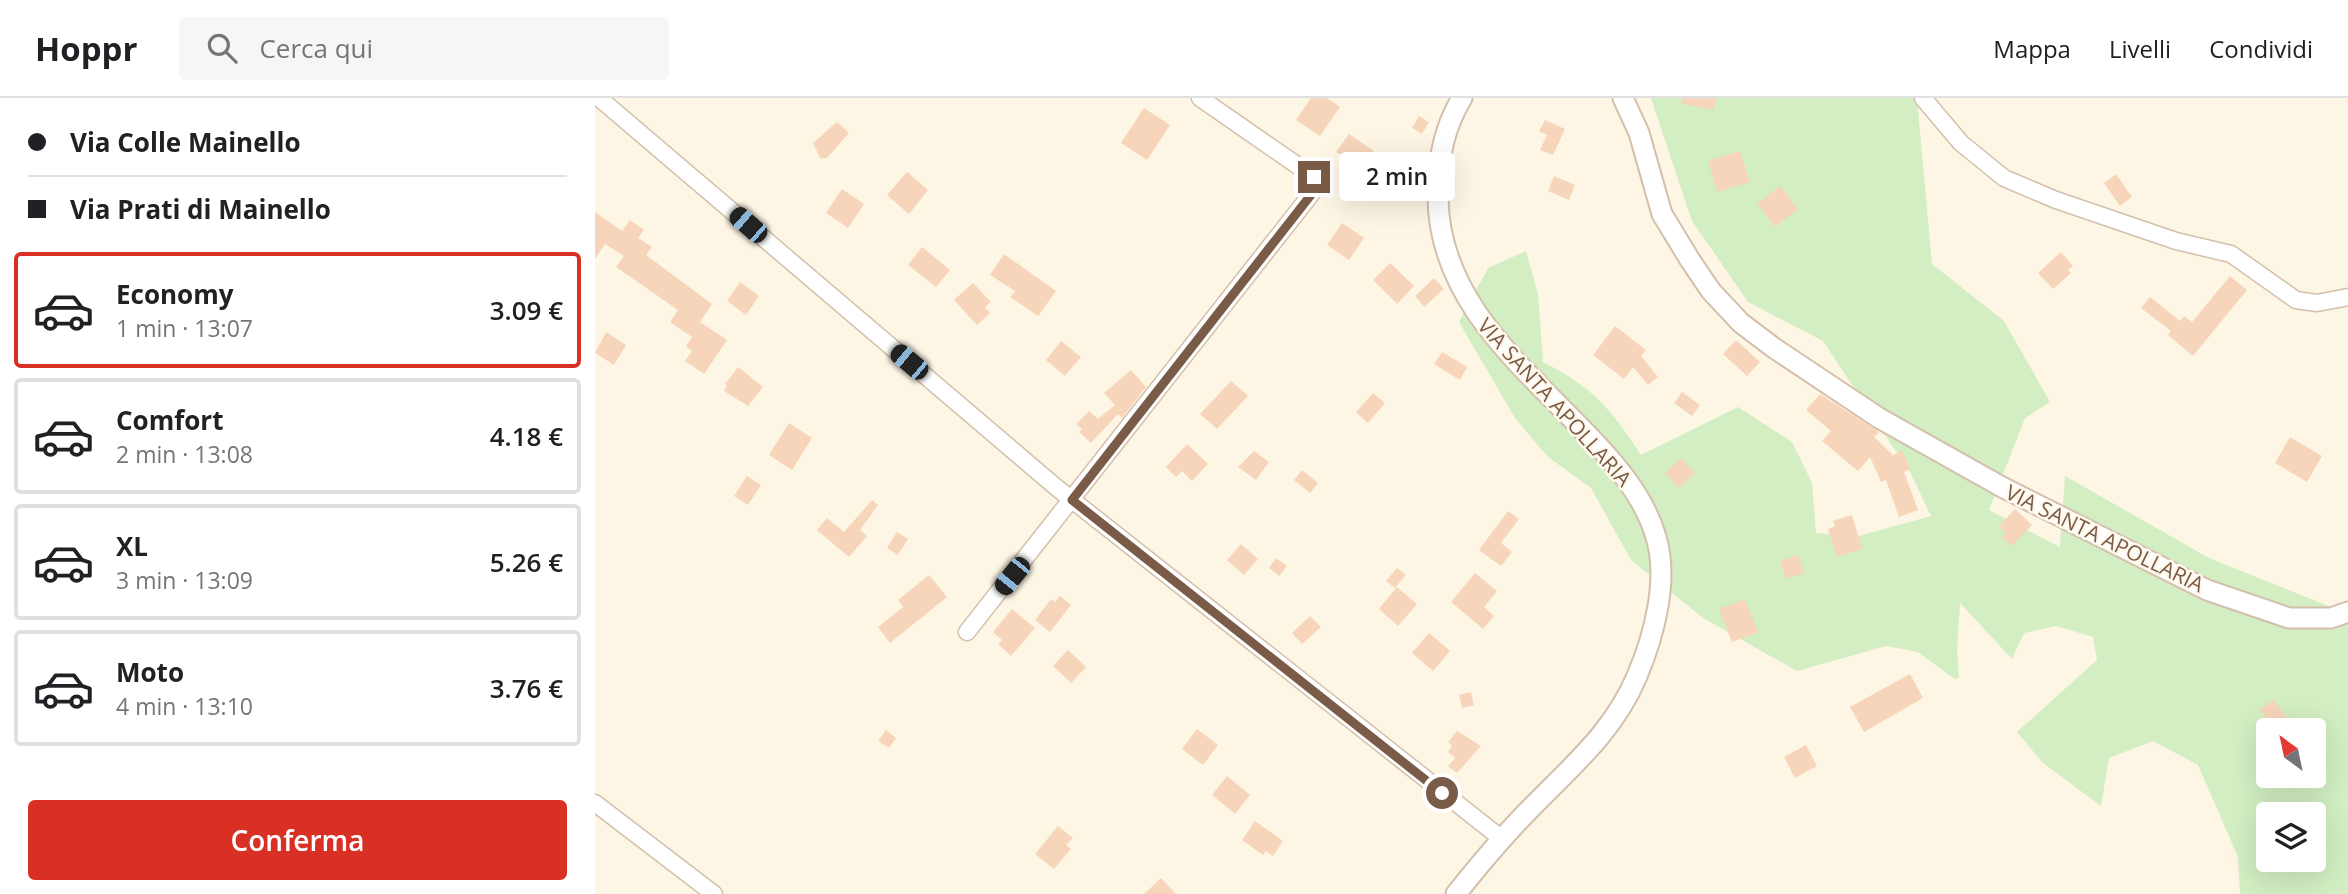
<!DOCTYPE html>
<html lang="it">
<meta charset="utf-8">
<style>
:root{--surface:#fff;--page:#f6f6f6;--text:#202124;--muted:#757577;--line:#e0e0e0;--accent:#d93025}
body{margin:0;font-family:"Open Sans",sans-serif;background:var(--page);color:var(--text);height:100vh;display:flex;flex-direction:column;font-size:26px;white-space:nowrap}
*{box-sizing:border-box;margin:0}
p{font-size:23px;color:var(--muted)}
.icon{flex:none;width:38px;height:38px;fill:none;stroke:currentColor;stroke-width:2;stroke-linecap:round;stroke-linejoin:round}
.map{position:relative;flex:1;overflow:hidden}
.details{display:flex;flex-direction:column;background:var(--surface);width:595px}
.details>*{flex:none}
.top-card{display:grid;align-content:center;height:154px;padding:0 28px;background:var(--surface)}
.needle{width:46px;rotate:327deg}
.tools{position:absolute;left:1661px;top:620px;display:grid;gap:14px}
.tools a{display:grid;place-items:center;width:70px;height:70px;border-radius:7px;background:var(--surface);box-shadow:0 7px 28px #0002;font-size:35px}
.end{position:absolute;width:32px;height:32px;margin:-16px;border:9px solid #7a5b47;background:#fff;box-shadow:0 0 0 4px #fff}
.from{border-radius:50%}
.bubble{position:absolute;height:49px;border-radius:7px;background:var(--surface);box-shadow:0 7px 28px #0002;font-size:23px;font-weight:600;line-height:49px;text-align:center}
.car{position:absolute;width:21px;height:42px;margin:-21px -10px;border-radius:9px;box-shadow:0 0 5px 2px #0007;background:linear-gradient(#222 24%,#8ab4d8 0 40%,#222 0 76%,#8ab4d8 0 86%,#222 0)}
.top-card b{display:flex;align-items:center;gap:24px;height:66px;font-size:26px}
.top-card b+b{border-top:2px solid var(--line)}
.top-card i{width:18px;height:18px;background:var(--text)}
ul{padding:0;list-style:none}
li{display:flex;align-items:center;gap:21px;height:116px;margin:0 14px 10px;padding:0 14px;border:4px solid var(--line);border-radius:7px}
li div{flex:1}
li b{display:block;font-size:26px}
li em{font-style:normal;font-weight:600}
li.selected{border-color:var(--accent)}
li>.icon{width:63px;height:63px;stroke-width:1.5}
.button{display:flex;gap:14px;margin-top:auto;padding:14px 28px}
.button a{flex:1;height:80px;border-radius:7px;background:var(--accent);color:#fff;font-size:28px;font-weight:600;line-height:80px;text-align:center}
header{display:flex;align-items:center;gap:42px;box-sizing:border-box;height:98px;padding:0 35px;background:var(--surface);border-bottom:2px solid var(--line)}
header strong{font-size:33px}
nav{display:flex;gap:38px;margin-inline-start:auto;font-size:24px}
.search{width:490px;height:63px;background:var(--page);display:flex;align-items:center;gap:18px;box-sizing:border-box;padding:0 24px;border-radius:7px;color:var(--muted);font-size:26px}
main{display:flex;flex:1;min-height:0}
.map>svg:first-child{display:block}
.green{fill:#d2eec2;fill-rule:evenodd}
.building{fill:#f7d5ba}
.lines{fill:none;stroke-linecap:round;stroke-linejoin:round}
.minor-casing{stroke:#d4bfac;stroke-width:19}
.tertiary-casing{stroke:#d4bfac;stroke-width:23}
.minor{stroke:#fff;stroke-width:16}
.tertiary{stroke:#fff;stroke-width:19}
.route{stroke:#7a5b47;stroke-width:9}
.labels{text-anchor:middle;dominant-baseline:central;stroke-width:5;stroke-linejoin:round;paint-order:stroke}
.street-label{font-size:21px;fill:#7a5b47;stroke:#fff9ed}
</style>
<header>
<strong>Hoppr</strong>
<div class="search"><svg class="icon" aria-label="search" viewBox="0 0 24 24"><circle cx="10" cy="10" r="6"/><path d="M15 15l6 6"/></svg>Cerca qui</div>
<nav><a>Mappa</a><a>Livelli</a><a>Condividi</a></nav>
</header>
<main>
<section class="details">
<div class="top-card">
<b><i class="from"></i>Via Colle Mainello</b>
<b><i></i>Via Prati di Mainello</b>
</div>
<ul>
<li class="selected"><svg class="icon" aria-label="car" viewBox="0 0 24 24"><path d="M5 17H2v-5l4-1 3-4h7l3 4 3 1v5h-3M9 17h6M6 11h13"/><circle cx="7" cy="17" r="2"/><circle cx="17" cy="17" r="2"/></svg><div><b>Economy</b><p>1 min · 13:07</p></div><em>3.09 €</em></li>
<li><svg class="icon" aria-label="car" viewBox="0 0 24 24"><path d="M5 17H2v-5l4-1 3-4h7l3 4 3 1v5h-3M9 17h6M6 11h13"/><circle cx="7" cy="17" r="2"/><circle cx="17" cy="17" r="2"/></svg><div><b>Comfort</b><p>2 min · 13:08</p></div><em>4.18 €</em></li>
<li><svg class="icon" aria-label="car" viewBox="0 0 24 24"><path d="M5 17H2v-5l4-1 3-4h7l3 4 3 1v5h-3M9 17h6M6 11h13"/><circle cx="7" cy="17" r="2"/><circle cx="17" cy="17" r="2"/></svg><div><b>XL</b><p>3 min · 13:09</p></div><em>5.26 €</em></li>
<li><svg class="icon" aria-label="car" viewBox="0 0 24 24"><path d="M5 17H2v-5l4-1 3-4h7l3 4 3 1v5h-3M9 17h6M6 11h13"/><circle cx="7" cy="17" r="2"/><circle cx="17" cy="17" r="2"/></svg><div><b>Moto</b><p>4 min · 13:10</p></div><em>3.76 €</em></li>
</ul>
<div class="button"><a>Conferma</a></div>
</section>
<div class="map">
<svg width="1753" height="796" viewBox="0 0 1753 796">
<rect width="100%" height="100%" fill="#fef6e5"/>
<path class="green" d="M1056,0H1322L1337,166L1409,223L1455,304L1430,320L1394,412L1465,449L1470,378L1614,460L1753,516V796H1645L1643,759L1603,667L1558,643L1514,660L1506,708L1448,665L1422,634L1502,562L1498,539L1461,528L1429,535L1417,561L1365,505L1362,553L1364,578L1361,582L1323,554L1291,548L1202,573L1108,520L1036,462L996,390L953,359L920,320L864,224L893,170L931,153L943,196L948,264C999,290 1015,310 1046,357L1143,309L1197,344L1217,385L1221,435L1260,439L1336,418L1316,376L1228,243L1153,204L1097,123ZM1673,632H1718V677H1673ZM1673,716H1718V761H1673Z"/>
<g class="building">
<path d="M716,0H732L745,9L725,38L701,22Z"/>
<path d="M1088,0H1121L1119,12L1087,6Z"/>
<path d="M549,10L575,27L552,62L526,45Z"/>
<path d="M824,18L834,24L827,36L817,30Z"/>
<path d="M950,22L970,31L958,57L945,52L952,37L944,33Z"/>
<path d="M242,24L254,35L232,60H225L218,45Z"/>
<path d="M754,36L779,53L767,69L741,54Z"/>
<path d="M1145,53L1155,84L1122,94L1113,63Z"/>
<path d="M804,57L828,72L808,102L791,91L796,83L789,79Z"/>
<path d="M312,74L333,92L314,116L292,97Z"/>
<path d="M1521,76L1537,99L1525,108L1509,85Z"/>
<path d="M959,78L980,87L974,102L953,93Z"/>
<path d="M1185,88L1203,111L1180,129L1162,106Z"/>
<path d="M247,91L269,106L253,130L231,115Z"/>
<path d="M0,114L27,133L35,122L49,132L43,140L57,149L51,157L117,206L105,224L132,242L109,276L90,263L97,253L91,248L97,239L75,224L83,212L21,169L29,158L10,146L0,161Z"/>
<path d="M747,125L769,140L754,162L732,147Z"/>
<path d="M327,149L355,172L341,189L313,167Z"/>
<path d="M1466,154L1478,168L1473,172L1476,175L1458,191L1443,175Z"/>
<path d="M409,156L461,193L443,218L415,199L420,193L395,177Z"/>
<path d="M795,165L819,188L802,206L778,182Z"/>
<path d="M1635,178L1652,192L1598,258L1573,237L1576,233L1546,210L1555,199L1585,223L1589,218L1597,224Z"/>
<path d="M839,180L849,191L829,209L820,198Z"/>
<path d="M145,184L164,198L151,217L132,203Z"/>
<path d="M378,185L396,204L390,209L395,215L382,227L359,202Z"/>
<path d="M1020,228L1051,252L1046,258L1063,279L1053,287L1038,269L1029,281L998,257Z"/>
<path d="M11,234L31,247L19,267L0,255Z"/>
<path d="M1141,242L1165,264L1152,278L1128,256Z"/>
<path d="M466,243L486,259L470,278L451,262Z"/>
<path d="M847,254L872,269L865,282L839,266Z"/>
<path d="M143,269L168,289L153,308L129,293L132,288L130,286Z"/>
<path d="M536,272L551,289L527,320L523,316L496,345L484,334L487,331L481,326L494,313L503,321L520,307L509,295Z"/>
<path d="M636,283L653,298L622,331L605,316Z"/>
<path d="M1087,294L1105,307L1097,318L1079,305Z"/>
<path d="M778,295L790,305L773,325L761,314Z"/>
<path d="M1225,296L1284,334L1279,339L1298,357L1307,353L1315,371L1309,374L1323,412L1304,419L1291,382L1286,384L1275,359L1263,373L1227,343L1236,333L1211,312Z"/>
<path d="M194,325L217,340L197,372L174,357Z"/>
<path d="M1695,339L1727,358L1712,384L1680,365Z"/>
<path d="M592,346L613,366L597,383L587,373L581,379L571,369Z"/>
<path d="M659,353L674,364L661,382L643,369Z"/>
<path d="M1086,360L1100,375L1084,390L1070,375Z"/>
<path d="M707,372L723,385L715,395L699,382Z"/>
<path d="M152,378L166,387L153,407L139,398Z"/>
<path d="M277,402L283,407L265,432L272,438L254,459L222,432L232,420L249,434Z"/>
<path d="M1420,411L1437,427L1417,448L1407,439L1411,435L1404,428Z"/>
<path d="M913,413L924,421L906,445L917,454L906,468L884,452Z"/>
<path d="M1257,417L1267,451L1242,459L1233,431L1240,428L1238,423Z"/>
<path d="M302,434L313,441L303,457L292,450Z"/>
<path d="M646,446L663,461L649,477L632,462Z"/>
<path d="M1203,457L1209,475L1191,481L1185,463Z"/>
<path d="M681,460L692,468L684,478L674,470Z"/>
<path d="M802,470L811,477L800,490L791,483Z"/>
<path d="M880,475L902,493L889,509L899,518L888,531L856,504Z"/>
<path d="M334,477L352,499L295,545L283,529L308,509L303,502Z"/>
<path d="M802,489L822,506L803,528L784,511Z"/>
<path d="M465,498L476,507L455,534L440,522L456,501L460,504Z"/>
<path d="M1150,501L1163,534L1137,544L1124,511Z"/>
<path d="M417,511L440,530L416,558L403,546L407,542L398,534Z"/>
<path d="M715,518L726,529L707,546L697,535Z"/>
<path d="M834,535L855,553L838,573L817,555Z"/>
<path d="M473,552L491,569L476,585L458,568Z"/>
<path d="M1315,576L1328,600L1269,634L1255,609Z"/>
<path d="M876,594L879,607L867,610L864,597Z"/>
<path d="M1679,602L1700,632H1679L1665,611Z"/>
<path d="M602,631L623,647L608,667L587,651Z"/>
<path d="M291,632L301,640L294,650L283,643Z"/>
<path d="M862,633L886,648L862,675L853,668L860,660L853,654L857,648L853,644Z"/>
<path d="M1211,647L1222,668L1200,680L1189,659Z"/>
<path d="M632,678L655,697L640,716L617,697Z"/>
<path d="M660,723L688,743L678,758L671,753L668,757L647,742Z"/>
<path d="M463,728L478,740L471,747L476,751L459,771L440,756Z"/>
<path d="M566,780L581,796H549Z"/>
</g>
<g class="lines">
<defs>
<g id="minor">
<path d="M4,0L462,390L907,741"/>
<path d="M1328,0L1366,45L1409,80L1461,102L1581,143L1636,156L1701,202L1722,205L1753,199"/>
<path d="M372,534L721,90L719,79L605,0"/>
<path d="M0,705L119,796"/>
</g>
<g id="tertiary">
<path d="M1028,0L1044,35L1067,116L1095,162L1116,193L1146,225L1179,250L1284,320L1407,389L1612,492L1694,520H1736L1753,514"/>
<path d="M861,796C885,766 910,736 937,709C978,667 1019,633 1042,578C1059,538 1074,482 1061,439C1049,398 1020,365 991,335C926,267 845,203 843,101C842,66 848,31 867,0"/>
</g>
</defs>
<use href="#minor" class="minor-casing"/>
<use href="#tertiary" class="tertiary-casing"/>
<use href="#minor" class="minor"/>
<use href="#tertiary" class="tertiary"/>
</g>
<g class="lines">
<path class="route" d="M719,79L722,86L719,93L477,402L847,695"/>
</g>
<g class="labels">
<g class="street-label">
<text transform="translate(960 304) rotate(48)">VIA SANTA APOLLARIA</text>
<text transform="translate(1510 440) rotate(26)">VIA SANTA APOLLARIA</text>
</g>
</g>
</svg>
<div class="tools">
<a><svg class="needle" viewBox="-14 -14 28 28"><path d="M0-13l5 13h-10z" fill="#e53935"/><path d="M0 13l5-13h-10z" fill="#757577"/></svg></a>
<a><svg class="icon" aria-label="layers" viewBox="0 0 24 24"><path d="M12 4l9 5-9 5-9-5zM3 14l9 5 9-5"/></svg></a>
</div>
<i class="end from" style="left:847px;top:695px"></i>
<i class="end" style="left:719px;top:79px"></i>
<div class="bubble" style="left:744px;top:54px;width:116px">2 min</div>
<i class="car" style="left:153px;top:127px;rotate:311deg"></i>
<i class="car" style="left:314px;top:264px;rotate:310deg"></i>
<i class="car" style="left:417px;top:478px;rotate:219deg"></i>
</div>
</main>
